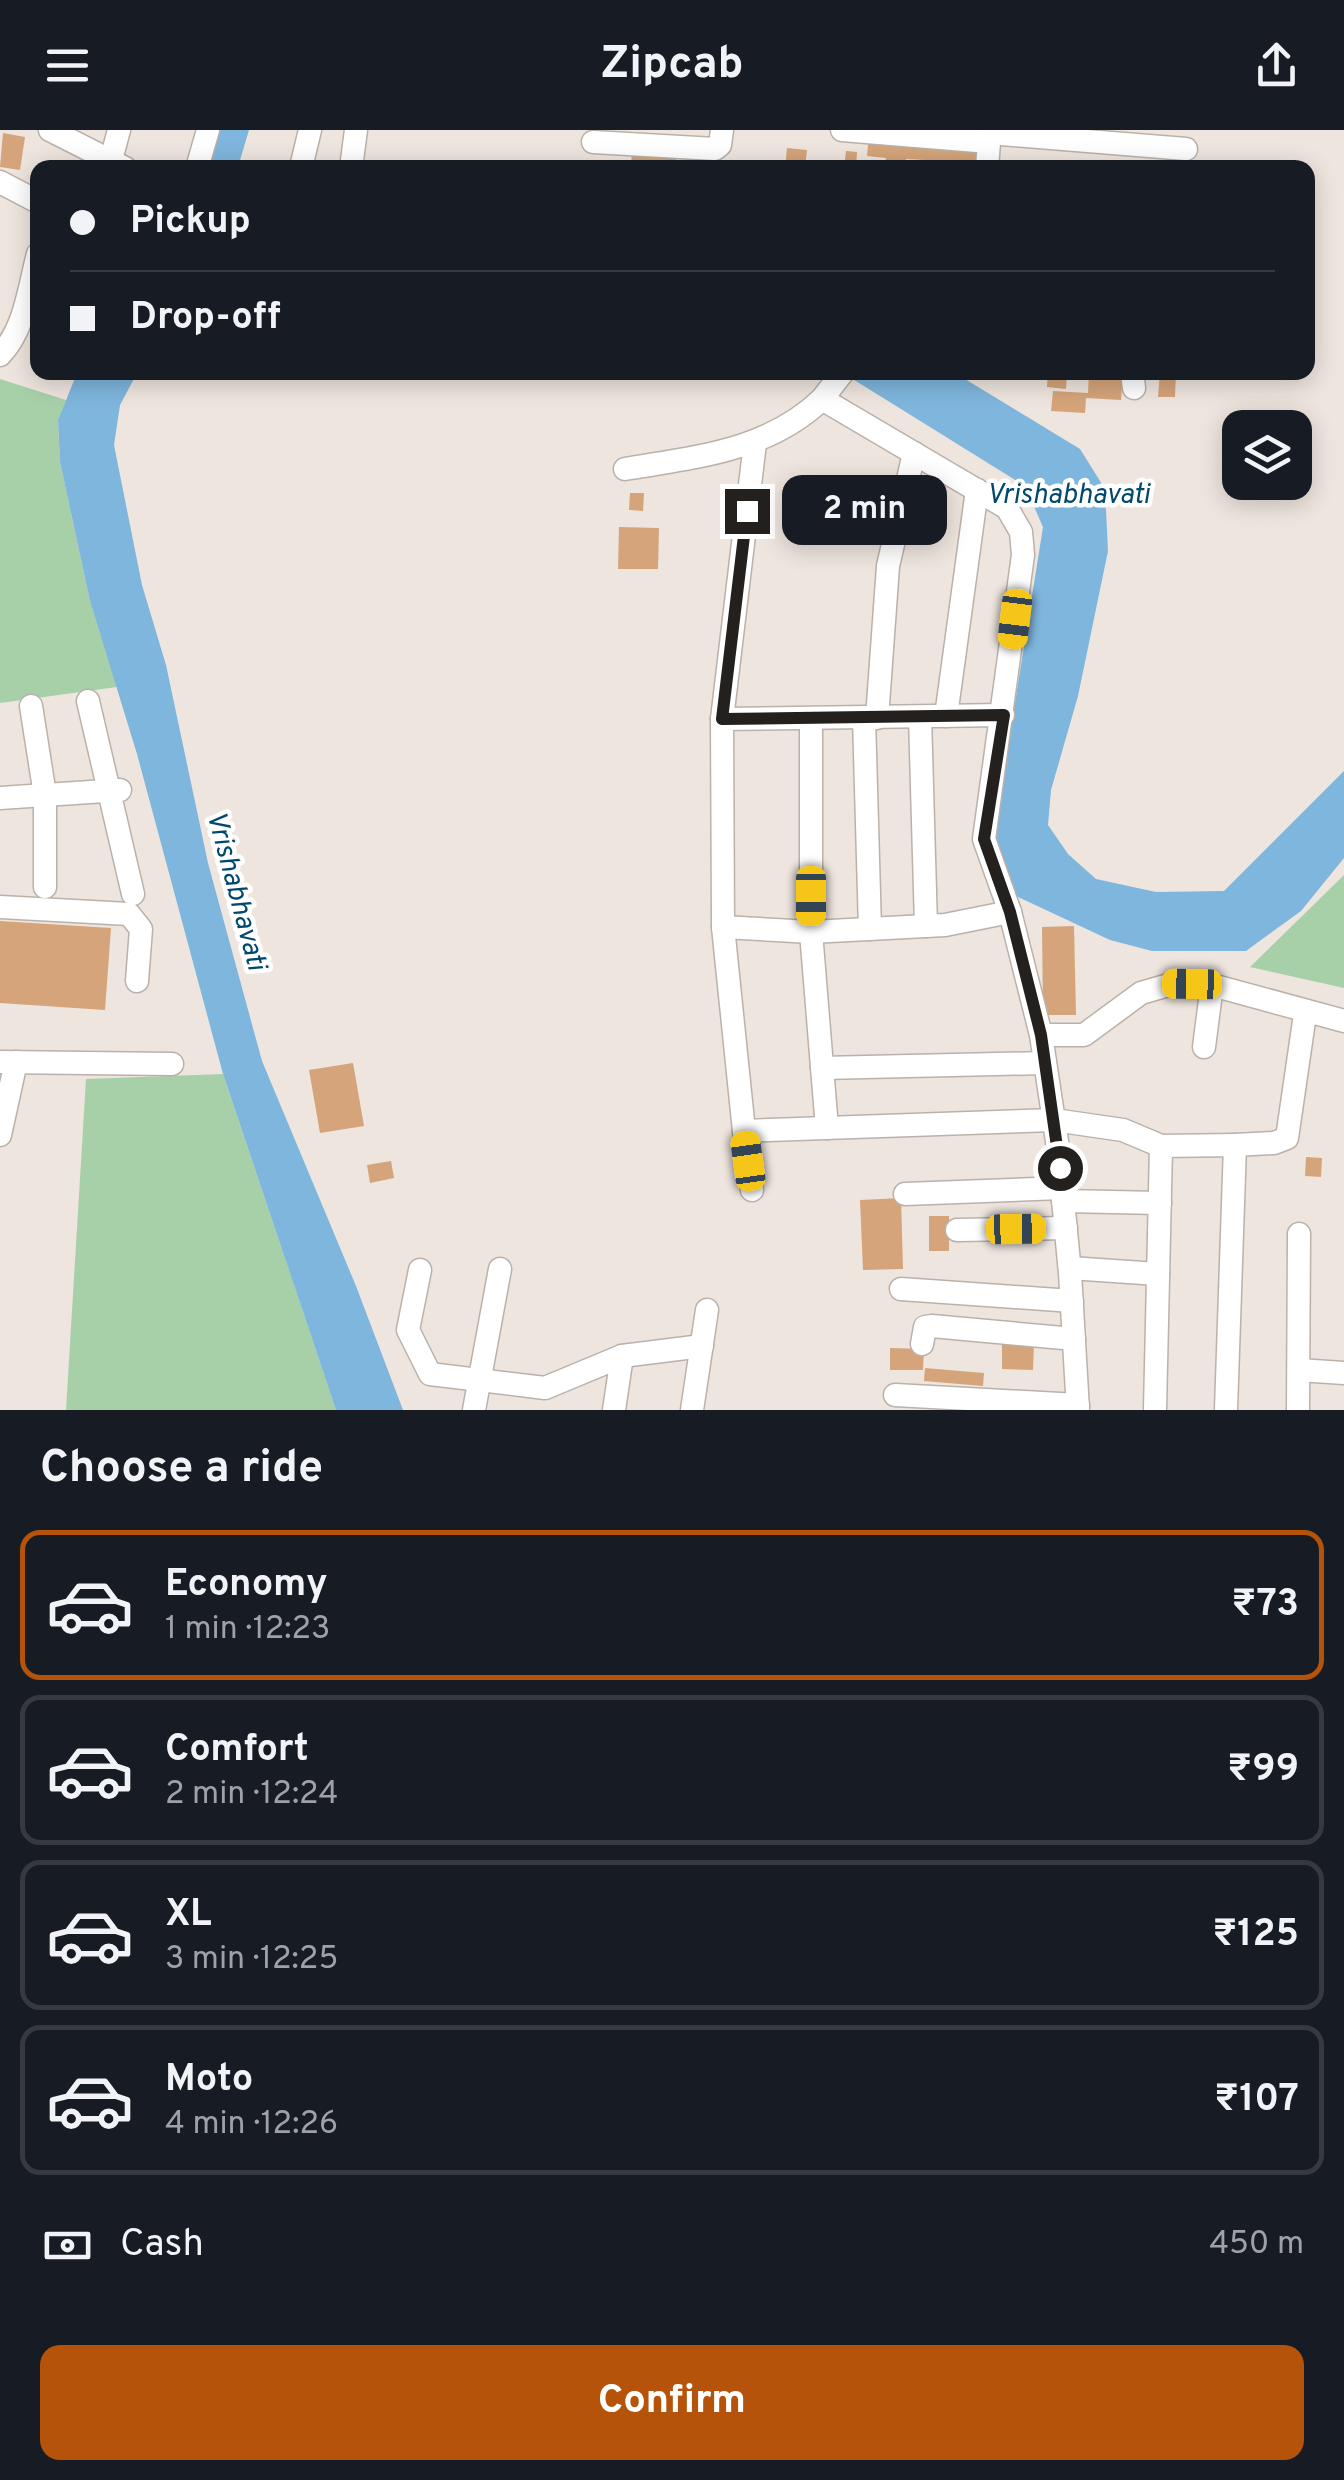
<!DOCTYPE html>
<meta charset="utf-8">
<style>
:root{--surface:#171b24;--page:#20242c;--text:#f1f3f6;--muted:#9ea1a6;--line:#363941;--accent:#b45309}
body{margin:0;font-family:Overpass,sans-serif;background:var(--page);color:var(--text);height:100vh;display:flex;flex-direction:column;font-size:38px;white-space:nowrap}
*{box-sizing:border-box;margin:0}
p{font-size:32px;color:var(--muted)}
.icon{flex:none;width:55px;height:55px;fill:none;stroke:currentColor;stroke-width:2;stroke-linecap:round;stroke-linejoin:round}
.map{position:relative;height:1280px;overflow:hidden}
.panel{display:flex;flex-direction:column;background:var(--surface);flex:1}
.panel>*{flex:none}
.top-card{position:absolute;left:30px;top:30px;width:1285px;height:220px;border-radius:20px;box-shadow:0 5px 25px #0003;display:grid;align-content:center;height:220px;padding:0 40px;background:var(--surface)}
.tools{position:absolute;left:1222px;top:280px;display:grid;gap:20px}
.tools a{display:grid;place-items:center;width:90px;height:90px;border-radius:20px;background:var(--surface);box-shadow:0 5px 25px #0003;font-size:50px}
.end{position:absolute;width:45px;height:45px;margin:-22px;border:12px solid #23201d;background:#fff;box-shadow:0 0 0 5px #fff}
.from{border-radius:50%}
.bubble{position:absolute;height:70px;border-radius:20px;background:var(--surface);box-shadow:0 5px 25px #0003;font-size:32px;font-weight:700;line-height:70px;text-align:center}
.car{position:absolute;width:30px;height:60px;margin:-30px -15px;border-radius:12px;box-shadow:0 0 8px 2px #0007;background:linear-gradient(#f5c518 24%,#345 0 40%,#f5c518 0 76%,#345 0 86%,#f5c518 0)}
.top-card b{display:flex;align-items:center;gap:35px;height:95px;font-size:38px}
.top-card b+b{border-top:2px solid var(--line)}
.top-card i{width:25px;height:25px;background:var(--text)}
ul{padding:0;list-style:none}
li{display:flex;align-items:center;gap:30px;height:150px;margin:0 20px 15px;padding:0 20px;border:5px solid var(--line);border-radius:20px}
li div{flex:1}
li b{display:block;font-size:38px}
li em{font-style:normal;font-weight:700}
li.current{border-color:var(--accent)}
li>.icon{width:90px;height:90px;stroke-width:1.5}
h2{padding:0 40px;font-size:45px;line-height:120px}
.pay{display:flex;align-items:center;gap:25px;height:110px;padding:0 40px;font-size:38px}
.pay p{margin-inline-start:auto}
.primary-button{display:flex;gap:20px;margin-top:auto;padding:20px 40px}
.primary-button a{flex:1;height:115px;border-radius:20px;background:var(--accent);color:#fff;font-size:40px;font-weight:700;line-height:115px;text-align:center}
header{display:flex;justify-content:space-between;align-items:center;height:130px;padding:0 40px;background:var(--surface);font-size:45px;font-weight:700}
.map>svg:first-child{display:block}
.green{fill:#a7d0a9}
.water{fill:#7fb6dd}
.building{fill:#d5a47a}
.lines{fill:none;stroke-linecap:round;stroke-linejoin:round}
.minor-casing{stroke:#bab1aa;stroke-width:25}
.minor{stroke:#fff;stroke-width:22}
.route{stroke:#23201d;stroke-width:12}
.labels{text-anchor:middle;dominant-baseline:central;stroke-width:9;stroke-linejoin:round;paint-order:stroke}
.water-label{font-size:28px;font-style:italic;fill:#00486d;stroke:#fff}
</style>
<header><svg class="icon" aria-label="menu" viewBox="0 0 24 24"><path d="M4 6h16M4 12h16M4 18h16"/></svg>Zipcab<svg class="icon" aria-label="share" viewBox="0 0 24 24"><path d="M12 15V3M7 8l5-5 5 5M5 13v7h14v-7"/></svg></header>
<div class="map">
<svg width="1344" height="1280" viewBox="0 0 1344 1280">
<rect width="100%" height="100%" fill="#eee5de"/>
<g class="green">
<path d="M0,249L66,270L58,291L60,332L90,471L117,557L0,573Z"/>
<path d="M1344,745V858L1250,837Z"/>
<path d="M223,944L336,1280H66L86,949Z"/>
</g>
<g class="water">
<path d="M214,0H249L238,37L202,38Z"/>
<path d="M77,243H137L120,275L114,315L142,455L166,535L208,733L262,931L356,1156L403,1280H336L223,944L137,624L90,471L60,332L58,290Z"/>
<path d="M843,243H955L1080,319L1105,359L1108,421L1078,566L1051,660L1048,695L1068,724L1096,749L1156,762L1224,761L1344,641V728L1301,781L1246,821H1152L1110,810L1014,765L993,711L1043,397L1025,356Z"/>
</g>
<g class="building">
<path d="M3,3L25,7L20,40L0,37Z"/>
<path d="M869,4L987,16L985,38L947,34L946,38H923L924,30L906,29V38H885L886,28L867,26Z"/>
<path d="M632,17L677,19L676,38H631Z"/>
<path d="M787,18L807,20L805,38H785Z"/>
<path d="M846,21L857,22L856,38H844Z"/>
<path d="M35,191H38V227L30,226Z"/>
<path d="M1048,242H1067L1066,259L1047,257Z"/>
<path d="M1089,242H1123L1121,270L1086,268L1085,283L1051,281L1053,261L1088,263Z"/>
<path d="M1160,242H1176L1175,267H1158Z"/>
<path d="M630,363H644L643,381L629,380Z"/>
<path d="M619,397L659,398L658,439H618Z"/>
<path d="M0,791L111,798L105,880L0,873Z"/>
<path d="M1074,796L1076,885H1043L1042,797Z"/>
<path d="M353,933L364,996L320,1003L309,940Z"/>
<path d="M1306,1027L1322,1028L1321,1047L1305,1046Z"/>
<path d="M391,1031L394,1048L370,1053L367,1035Z"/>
<path d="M901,1068L903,1139L863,1140L860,1070Z"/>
<rect x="929" y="1086" width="20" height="35"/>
<path d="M1002,1213L1034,1214L1033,1240L1002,1239Z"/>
<path d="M890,1218L924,1219L923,1240H890Z"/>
<path d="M925,1238L984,1243L983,1256L924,1251Z"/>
</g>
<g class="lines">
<defs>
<g id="minor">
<path d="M50,0L125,38"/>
<path d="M842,0L989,12"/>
<path d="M989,3L1186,19"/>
<path d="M593,12L715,19L720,15L722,0"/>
<path d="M111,30L119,0"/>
<path d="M302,33L310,0"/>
<path d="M197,38L208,0"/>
<path d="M351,38L356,0"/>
<path d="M987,38L990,0"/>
<path d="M0,52L38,72"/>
<path d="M0,225C25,199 29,158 38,124"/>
<path d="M843,242L822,269L1007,378L1021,402L1023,425L984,709L1010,782L1041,905L1058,1018L1070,1143L1078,1280"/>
<path d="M1132,242L1134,258"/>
<path d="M625,339C696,327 768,321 822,269"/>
<path d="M88,571L133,764"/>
<path d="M31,576L45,665V757"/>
<path d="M1003,585L722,589L723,797L744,1001L1054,990L1123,1000L1161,1016"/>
<path d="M946,586L977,360"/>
<path d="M920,587L926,796"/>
<path d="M864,588L870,799"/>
<path d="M877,588L888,436L914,323"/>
<path d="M722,589L755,313"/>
<path d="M811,589V802L945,795L1010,782"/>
<path d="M0,668L120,660"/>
<path d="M0,777L129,784L141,799L137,851"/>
<path d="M723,797L811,802L827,998"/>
<path d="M1041,905H1084L1141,863L1172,854L1212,855L1344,891"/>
<path d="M1204,917L1212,855"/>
<path d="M0,932L172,934"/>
<path d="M822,938L1045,933"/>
<path d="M744,1001L752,1060"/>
<path d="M0,1005L16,932"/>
<path d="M1235,1015L1274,1013L1287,1008L1304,891"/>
<path d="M905,1064L1062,1058"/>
<path d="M1063,1071L1160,1073"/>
<path d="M957,1100L1066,1098"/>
<path d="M1070,1138L1158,1144"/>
<path d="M420,1140L408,1200L430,1244L545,1258L622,1226L702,1216"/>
<path d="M901,1159L1072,1171"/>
<path d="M922,1214L925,1197L932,1196L1074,1209"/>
<path d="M1299,1240L1344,1243"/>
<path d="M895,1265L1078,1275"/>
<path d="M474,1280L500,1139"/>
<path d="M614,1280L622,1226"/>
<path d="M692,1280L707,1180"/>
<path d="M1155,1280L1161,1016L1235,1015L1226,1280"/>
<path d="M1298,1280L1299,1104"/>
</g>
</defs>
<use href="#minor" class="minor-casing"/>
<use href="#minor" class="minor"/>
</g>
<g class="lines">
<path class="route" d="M747,381L722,589L1004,585L984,709L1010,782L1041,905L1060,1038"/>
</g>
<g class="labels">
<g class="water-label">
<text x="1068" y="366">Vrishabhavati</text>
<text transform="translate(235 761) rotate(75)">Vrishabhavati</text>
</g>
</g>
</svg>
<div class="tools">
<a><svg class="icon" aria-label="layers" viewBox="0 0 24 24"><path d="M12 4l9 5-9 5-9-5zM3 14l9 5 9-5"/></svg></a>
</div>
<i class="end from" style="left:1060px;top:1038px"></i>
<i class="end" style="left:747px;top:381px"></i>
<div class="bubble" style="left:782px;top:345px;width:165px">2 min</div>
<i class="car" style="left:1015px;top:489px;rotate:187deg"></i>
<i class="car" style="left:811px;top:766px;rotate:180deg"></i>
<i class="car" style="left:1192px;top:854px;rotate:271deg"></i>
<i class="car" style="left:748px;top:1031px;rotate:352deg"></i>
<i class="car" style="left:1016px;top:1099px;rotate:89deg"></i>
<div class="top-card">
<b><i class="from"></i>Pickup</b>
<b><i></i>Drop-off</b>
</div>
</div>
<section class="panel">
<h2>Choose a ride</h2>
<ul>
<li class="current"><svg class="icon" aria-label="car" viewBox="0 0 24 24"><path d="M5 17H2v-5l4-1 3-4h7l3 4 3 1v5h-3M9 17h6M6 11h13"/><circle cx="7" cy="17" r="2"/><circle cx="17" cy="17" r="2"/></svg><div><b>Economy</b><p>1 min · 12:23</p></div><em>₹73</em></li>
<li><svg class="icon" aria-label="car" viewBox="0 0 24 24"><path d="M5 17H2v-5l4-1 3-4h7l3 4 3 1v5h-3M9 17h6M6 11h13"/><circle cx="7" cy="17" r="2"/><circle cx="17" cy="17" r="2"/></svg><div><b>Comfort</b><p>2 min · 12:24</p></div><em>₹99</em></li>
<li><svg class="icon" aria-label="car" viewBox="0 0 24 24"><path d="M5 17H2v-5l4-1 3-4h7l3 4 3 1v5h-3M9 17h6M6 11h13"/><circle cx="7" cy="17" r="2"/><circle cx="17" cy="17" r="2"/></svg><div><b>XL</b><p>3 min · 12:25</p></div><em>₹125</em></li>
<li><svg class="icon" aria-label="car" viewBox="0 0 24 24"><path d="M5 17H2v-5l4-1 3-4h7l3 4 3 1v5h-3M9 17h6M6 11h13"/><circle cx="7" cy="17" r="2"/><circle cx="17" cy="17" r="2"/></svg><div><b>Moto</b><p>4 min · 12:26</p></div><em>₹107</em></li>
</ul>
<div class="pay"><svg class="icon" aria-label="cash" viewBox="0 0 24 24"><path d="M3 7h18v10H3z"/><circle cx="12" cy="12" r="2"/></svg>Cash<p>450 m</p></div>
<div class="primary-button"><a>Confirm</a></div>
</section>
